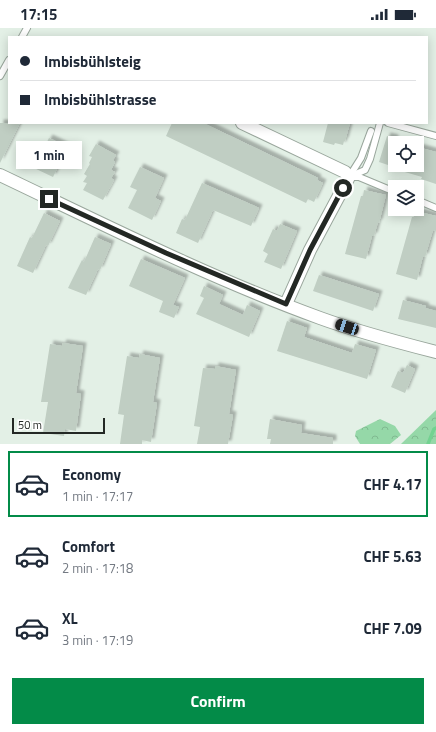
<!DOCTYPE html>
<meta charset="utf-8">
<style>
:root{--surface:#fff;--page:#f2f2f3;--text:#1f2937;--muted:#747a83;--line:#e0e1e3;--accent:#038b48}
body{margin:0;font-family:"Titillium Web",sans-serif;background:var(--page);color:var(--text);height:100vh;display:flex;flex-direction:column;font-size:15px;white-space:nowrap}
*{box-sizing:border-box;margin:0}
p{font-size:13px;color:var(--muted)}
.icon{flex:none;width:22px;height:22px;fill:none;stroke:currentColor;stroke-width:2;stroke-linecap:round;stroke-linejoin:round}
.map{position:relative;height:416px;overflow:hidden}
.panel{display:flex;flex-direction:column;background:var(--surface);flex:1}
.panel>*{flex:none}
.hud{position:absolute;left:8px;top:8px;width:420px;height:88px;border-radius:0px;box-shadow:0 2px 10px #0003;display:grid;align-content:center;height:88px;padding:0 12px;background:var(--surface)}
.buttons{position:absolute;left:388px;top:108px;display:grid;gap:8px}
.buttons a{display:grid;place-items:center;width:36px;height:36px;border-radius:0px;background:var(--surface);box-shadow:0 2px 10px #0003;font-size:20px}
.scale{position:absolute;left:12px;bottom:10px;width:93px;box-sizing:border-box;padding-left:4px;border:2px solid #232824;border-top:0;font-size:11px;line-height:14px;white-space:nowrap;color:#232824;-webkit-text-stroke:3px #fff;paint-order:stroke}
.end{position:absolute;width:18px;height:18px;margin:-9px;border:5px solid #232824;background:#fff;box-shadow:0 0 0 2px #fff}
.from{border-radius:50%}
.bubble{position:absolute;height:28px;border-radius:0px;background:var(--surface);box-shadow:0 2px 10px #0003;font-size:13px;font-weight:700;line-height:28px;text-align:center}
.car{position:absolute;width:12px;height:24px;margin:-12px -6px;border-radius:5px;box-shadow:0 0 3px 1px #0007;background:linear-gradient(#222 24%,#8ab4d8 0 40%,#222 0 76%,#8ab4d8 0 86%,#222 0)}
.hud b{display:flex;align-items:center;gap:14px;height:38px;font-size:15px}
.hud b+b{border-top:1px solid var(--line)}
.hud i{width:10px;height:10px;background:var(--text)}
ul{padding:7px 0 0;list-style:none}
li{display:flex;align-items:center;gap:12px;height:66px;margin:0 8px 6px;padding:0 4px;border:2px solid transparent;border-radius:0px}
li div{flex:1}
li b{display:block;font-size:15px}
li em{font-style:normal;font-weight:700}
li.active{border-color:var(--accent)}
li>.icon{width:36px;height:36px;stroke-width:1.5}
.button{display:flex;gap:8px;margin-top:auto;padding:8px 12px}
.button a{flex:1;height:46px;border-radius:0px;background:var(--accent);color:#fff;font-size:16px;font-weight:700;line-height:46px;text-align:center}
.status{display:flex;justify-content:space-between;align-items:center;height:28px;padding:0 20px;background:var(--surface);direction:ltr}
.status svg{height:11px;fill:currentColor}
.map>svg:first-child{display:block}
.forest{fill:url(#forest-crowns)}
.lines{fill:none;stroke-linecap:round;stroke-linejoin:round}
.stream{stroke:#73d291;stroke-width:3.5}
.building{fill:#c0cec3;filter:url(#shadow)}
.service-casing{stroke:#99a69c;stroke-width:8}
.minor-casing{stroke:#99a69c;stroke-width:14}
.service{stroke:#fff;stroke-width:6}
.minor{stroke:#fff;stroke-width:12}
.route{stroke:#232824;stroke-width:5}
</style>
<div class="status"><b>17:15</b><svg viewBox="0 0 49 12"><path d="M0 12V9h3v3zM5 12V6h3v6zM10 12V3h3v9zM15 12V0h3v12zM26 1h20v11H26zM47 4h2v5h-2z"/></svg></div>
<div class="map">
<svg width="436" height="416" viewBox="0 0 436 416">
<defs>
<pattern id="forest-crowns" width="20" height="18" patternUnits="userSpaceOnUse"><rect width="20" height="18" fill="#95d8a8"/><path d="M2 6a3 3 0 1 1 6 0M12 15a3 3 0 1 1 6 0" fill="none" stroke="#80b990"/></pattern>
<filter id="shadow"><feDropShadow dx="3.5" dy="-3.5" stdDeviation="1" flood-color="#0004"/></filter>
</defs>
<rect width="100%" height="100%" fill="#e3f0e6"/>
<g class="forest">
<path d="M436,382V416H401Z"/>
<path d="M380,391L395,398L401,407L390,416H360L355,408L356,403Z"/>
</g>
<g class="lines">
<path class="stream" d="M428,416L434,401L436,400"/>
</g>
<g class="building">
<path d="M0,95H20L0,135Z"/>
<path d="M172,95H203L318,150L317,152L323,155L314,174L308,171L306,175L166,108Z"/>
<path d="M328,95H350L345,113H344L343,117L335,115L334,117L323,114Z"/>
<path d="M387,108L395,110V137H417V119L436,124V156L421,151L422,149L391,140V138L379,134Z"/>
<path d="M49,110L68,119L53,149L34,140Z"/>
<path d="M96,116L116,127L113,132L115,134L111,142L115,144L111,150L114,152L103,172L83,162L87,155L83,154L87,148L84,146L90,136L89,135L92,129L89,128Z"/>
<path d="M140,139L164,150L155,170L161,173L152,192L128,180L137,162L130,159Z"/>
<path d="M202,155L259,180L251,198L213,182L198,215L176,205L182,191L185,192Z"/>
<path d="M364,162L386,167L379,195L378,194L374,208H372L366,231L345,226L361,168H363Z"/>
<path d="M415,183L436,188V203L433,202L425,229L423,228L417,252L396,246L412,189H414Z"/>
<path d="M44,185L60,193L48,218L46,217L33,245L17,238L30,209L32,210Z"/>
<path d="M280,196L297,203L281,241L264,234L268,226L263,223L273,201L277,203Z"/>
<path d="M95,209L111,216L100,242L98,241L86,267L68,260L82,232L84,234Z"/>
<path d="M141,231L185,250L173,277L179,279L174,290L159,284L163,273L129,258Z"/>
<path d="M319,247L379,266L373,283L313,263Z"/>
<path d="M204,258L223,267L219,276L243,287L247,277L260,283L249,309L196,286L204,270L200,268Z"/>
<path d="M403,272L426,278L425,280L436,283V300L398,291Z"/>
<path d="M287,293L307,300L304,309L352,325L355,316L376,322L367,351L277,323Z"/>
<path d="M63,315L83,318L76,365L81,366L76,403L65,401L64,408L43,405L48,374H41L50,316L62,318Z"/>
<path d="M140,326L160,330L153,374L157,375L151,414L142,412V416H120L124,387L118,386L127,328L139,330Z"/>
<path d="M407,337L415,341L405,365L391,359L398,343L403,345Z"/>
<path d="M215,338L236,342L229,386L233,387L228,416H197L200,399L194,398L203,340L215,341Z"/>
<path d="M270,391L302,397L301,405L333,410V416H270L271,411H267Z"/>
</g>
<g class="lines">
<defs>
<g id="service">
<path d="M22,9L27,0"/>
<path d="M0,48L9,32"/>
<path d="M388,95L436,108"/>
<path d="M349,149L365,142L370,131L380,95"/>
<path d="M349,149L361,130L371,103"/>
<path d="M352,149H359L395,164"/>
<path d="M417,172L436,180"/>
</g>
<g id="minor">
<path d="M242,95L345,144L349,149L310,222L286,276"/>
<path d="M0,147C105,197 210,250 320,290C358,304 397,314 436,324"/>
</g>
</defs>
<use href="#service" class="service-casing"/>
<use href="#minor" class="minor-casing"/>
<use href="#service" class="service"/>
<use href="#minor" class="minor"/>
</g>
<g class="lines">
<path class="route" d="M49,171L166,225L286,276L310,222L343,160"/>
</g>
</svg>
<div class="buttons">
<a><svg class="icon" aria-label="locate" viewBox="0 0 24 24"><circle cx="12" cy="12" r="6"/><path d="M12 2v4M12 18v4M2 12h4M18 12h4"/></svg></a>
<a><svg class="icon" aria-label="layers" viewBox="0 0 24 24"><path d="M12 4l9 5-9 5-9-5zM3 14l9 5 9-5"/></svg></a>
</div>
<div class="scale">50 m</div>
<i class="end from" style="left:343px;top:160px"></i>
<i class="end" style="left:49px;top:171px"></i>
<div class="bubble" style="left:16px;top:113px;width:66px">1 min</div>
<i class="car" style="left:347px;top:299px;rotate:288deg"></i>
<div class="hud">
<b><i class="from"></i>Imbisbühlsteig</b>
<b><i></i>Imbisbühlstrasse</b>
</div>
</div>
<section class="panel">
<ul>
<li class="active"><svg class="icon" aria-label="car" viewBox="0 0 24 24"><path d="M5 17H2v-5l4-1 3-4h7l3 4 3 1v5h-3M9 17h6M6 11h13"/><circle cx="7" cy="17" r="2"/><circle cx="17" cy="17" r="2"/></svg><div><b>Economy</b><p>1 min · 17:17</p></div><em>CHF 4.17</em></li>
<li><svg class="icon" aria-label="car" viewBox="0 0 24 24"><path d="M5 17H2v-5l4-1 3-4h7l3 4 3 1v5h-3M9 17h6M6 11h13"/><circle cx="7" cy="17" r="2"/><circle cx="17" cy="17" r="2"/></svg><div><b>Comfort</b><p>2 min · 17:18</p></div><em>CHF 5.63</em></li>
<li><svg class="icon" aria-label="car" viewBox="0 0 24 24"><path d="M5 17H2v-5l4-1 3-4h7l3 4 3 1v5h-3M9 17h6M6 11h13"/><circle cx="7" cy="17" r="2"/><circle cx="17" cy="17" r="2"/></svg><div><b>XL</b><p>3 min · 17:19</p></div><em>CHF 7.09</em></li>
</ul>
<div class="button"><a>Confirm</a></div>
</section>
